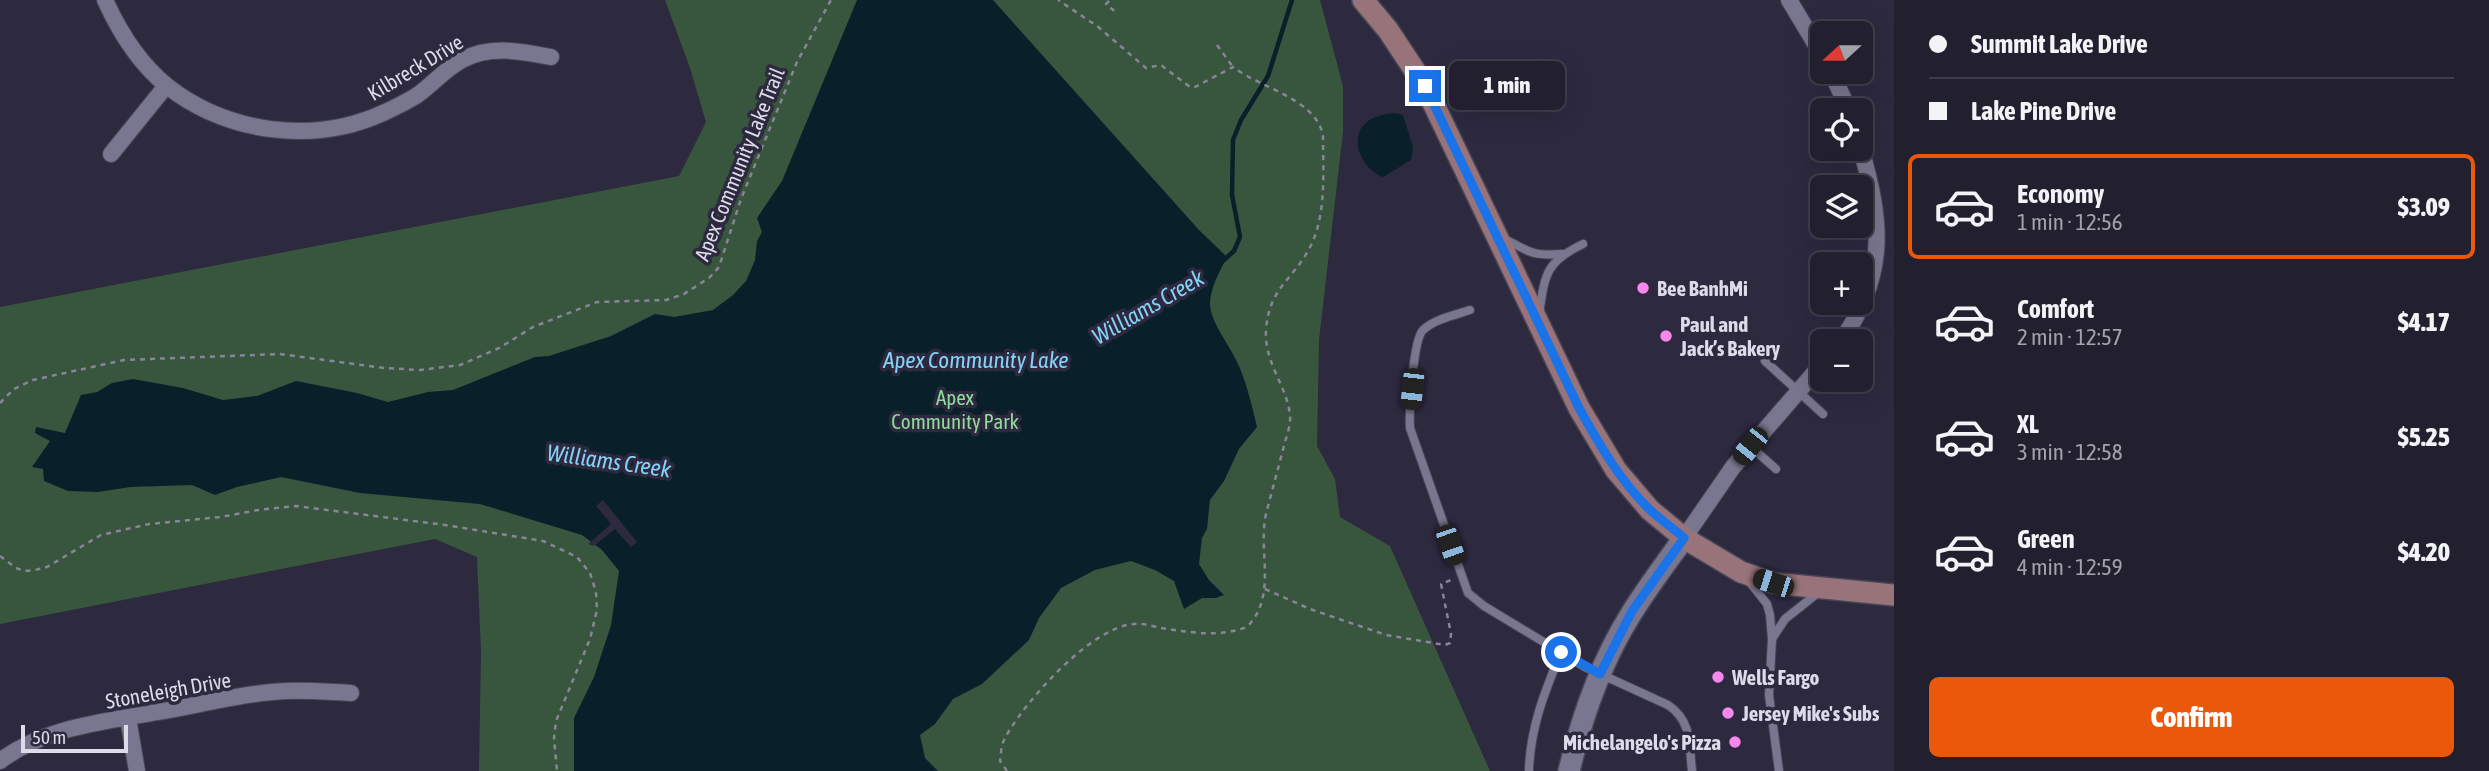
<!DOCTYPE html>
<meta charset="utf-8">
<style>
:root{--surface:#221f2f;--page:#2e2c3b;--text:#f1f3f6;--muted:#a2a2aa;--line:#3f3d4b;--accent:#ea580c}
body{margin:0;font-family:"Asap Condensed",sans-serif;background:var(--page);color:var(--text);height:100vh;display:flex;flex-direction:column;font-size:26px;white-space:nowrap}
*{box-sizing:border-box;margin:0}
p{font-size:23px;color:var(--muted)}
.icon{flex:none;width:38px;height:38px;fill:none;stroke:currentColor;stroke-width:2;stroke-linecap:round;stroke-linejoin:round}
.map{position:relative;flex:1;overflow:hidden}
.sheet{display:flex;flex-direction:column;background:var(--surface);width:595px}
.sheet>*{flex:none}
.guide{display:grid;align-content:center;height:154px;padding:0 35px;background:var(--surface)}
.needle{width:46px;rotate:249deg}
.controls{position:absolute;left:1810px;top:21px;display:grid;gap:14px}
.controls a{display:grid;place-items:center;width:63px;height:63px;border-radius:10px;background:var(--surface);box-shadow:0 7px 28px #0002,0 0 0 2px var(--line);font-size:35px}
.scale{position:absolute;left:21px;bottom:18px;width:107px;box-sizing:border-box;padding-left:7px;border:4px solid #dddbea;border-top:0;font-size:19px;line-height:24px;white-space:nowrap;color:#dddbea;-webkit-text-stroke:5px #2d293f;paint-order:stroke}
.end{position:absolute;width:32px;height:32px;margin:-16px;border:9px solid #1a73e8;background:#fff;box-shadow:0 0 0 4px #fff}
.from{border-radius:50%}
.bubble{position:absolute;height:49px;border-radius:10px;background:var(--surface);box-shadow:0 7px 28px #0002,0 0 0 2px var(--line);font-size:23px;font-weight:800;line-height:49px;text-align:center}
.car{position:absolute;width:21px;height:42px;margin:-21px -10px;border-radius:9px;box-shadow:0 0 5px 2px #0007;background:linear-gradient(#222 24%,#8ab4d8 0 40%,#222 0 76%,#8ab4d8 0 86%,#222 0)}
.guide b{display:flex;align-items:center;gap:24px;height:66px;font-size:26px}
.guide b+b{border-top:2px solid var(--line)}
.guide i{width:18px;height:18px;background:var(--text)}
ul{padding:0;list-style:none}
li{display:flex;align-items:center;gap:21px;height:105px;margin:0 14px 10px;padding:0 21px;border:4px solid transparent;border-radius:10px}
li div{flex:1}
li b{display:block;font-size:26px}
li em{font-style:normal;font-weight:800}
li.on{border-color:var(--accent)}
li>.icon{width:63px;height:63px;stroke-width:1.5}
.cta{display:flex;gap:14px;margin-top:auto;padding:14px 35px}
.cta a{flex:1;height:80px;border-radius:10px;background:var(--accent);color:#fff;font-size:28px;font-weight:800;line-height:80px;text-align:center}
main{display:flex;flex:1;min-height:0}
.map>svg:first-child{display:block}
.green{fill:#38563d}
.water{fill:#09202a}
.pier{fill:#2d293f}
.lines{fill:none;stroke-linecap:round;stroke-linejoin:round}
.stream{stroke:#09202a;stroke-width:4.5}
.service-casing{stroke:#494658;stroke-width:10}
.minor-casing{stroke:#494658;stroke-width:18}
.tertiary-casing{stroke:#494658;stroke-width:24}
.secondary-casing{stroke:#494658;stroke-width:24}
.path{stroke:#888598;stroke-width:2.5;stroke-dasharray:5 5;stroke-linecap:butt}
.service{stroke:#79768f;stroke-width:8}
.minor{stroke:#79768f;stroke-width:16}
.tertiary{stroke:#79768f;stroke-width:21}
.secondary{stroke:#98747a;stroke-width:21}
.route{stroke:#1a73e8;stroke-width:9}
.poi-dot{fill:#f688ed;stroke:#2d293f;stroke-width:2.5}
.labels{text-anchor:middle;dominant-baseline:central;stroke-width:7;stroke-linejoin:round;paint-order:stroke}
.street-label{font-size:21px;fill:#dddbea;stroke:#2d293f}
.poi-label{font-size:21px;font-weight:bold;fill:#dddbea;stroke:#2d293f;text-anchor:start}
.park-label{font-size:21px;fill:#8fdb9c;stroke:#2d293f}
.water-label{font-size:23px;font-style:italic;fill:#84d2f7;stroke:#2d293f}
</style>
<main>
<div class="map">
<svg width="1894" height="771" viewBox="0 0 1894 771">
<rect width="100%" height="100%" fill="#2d293f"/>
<path class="green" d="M665,0H1320L1343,86V132L1319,340L1317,446L1335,479L1340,517L1390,546L1490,771H479L481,651L477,557L435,539L0,624V307L679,176L706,122L690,68Z"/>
<g class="water">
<path d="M857,0H993L1199,230L1227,257C1220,271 1210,288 1210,304C1210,322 1231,347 1238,364C1247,384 1252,406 1257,427L1239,449L1224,481L1210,500L1207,529L1202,538L1199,564L1209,580L1224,595L1216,598H1202L1184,609L1174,581L1155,570L1131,561L1095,570L1061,588L1039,618L1029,640L982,684L953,699L935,724L920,735L925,758L938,771H574V718L594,677L611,625L619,571L602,550L582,535L480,504L360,493L281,477L237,487L215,495L192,485L130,487L98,492L68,491L44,481L43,469L32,467L50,441L35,433L36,427L65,433L81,395L97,392L112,383L133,379L183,388L223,400L257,396L296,381L357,393L388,402L428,392L453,390L535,357L549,356L611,336L655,314L674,317L713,310L733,295L746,281L755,260L757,241L762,232L757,218L782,181Z"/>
<path d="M1394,113L1403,115L1413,147L1411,160L1383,177C1365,171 1349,144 1363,126C1370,117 1383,114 1394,113Z"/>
</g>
<path class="pier" d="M603,500L637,542L631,547L615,529L594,546L588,544L611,524L596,506Z"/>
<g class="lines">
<path class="stream" d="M1224,260L1234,251L1240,237L1232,195L1233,140L1241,120L1268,76L1292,0"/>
<defs>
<g id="service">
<path d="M1860,42L1863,41"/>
<path d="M1503,238C1529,252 1532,256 1562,254"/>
<path d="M1470,310C1455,315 1435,319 1423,330C1413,340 1409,411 1410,428L1468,593L1484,606L1585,667L1668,705C1692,721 1689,744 1692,771"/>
<path d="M1539,314C1545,275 1545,262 1583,244"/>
<path d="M1765,361L1823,414"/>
<path d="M1750,446L1776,469"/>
<path d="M1748,580L1767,604L1770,615L1772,639L1769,695L1779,771"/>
<path d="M1772,639L1785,619L1819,592"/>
<path d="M1529,771C1530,728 1545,691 1561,652"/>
</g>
<g id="minor">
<path d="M105,0C119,31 140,64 167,86C227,133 313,145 383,113C394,108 406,102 416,96C432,85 445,69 462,60C490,45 521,51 551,57"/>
<path d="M1789,0L1822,55"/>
<path d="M1831,72L1849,110"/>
<path d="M111,154L166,86"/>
<path d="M1841,341C1888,274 1882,220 1860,146"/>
<path d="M1684,538L1733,467L1822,364"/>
<path d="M128,718L137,771"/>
<path d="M0,761C45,727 104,722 158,712C200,705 243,693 286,691C308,690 329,692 351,693"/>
</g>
<path id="tertiary" d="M1569,771C1582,716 1601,662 1631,614C1647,588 1666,563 1684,538"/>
<path id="secondary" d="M1363,0L1388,30L1425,86L1579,408L1616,470L1650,510L1684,538L1741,572L1773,583L1894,595"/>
</defs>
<use href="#service" class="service-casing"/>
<use href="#minor" class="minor-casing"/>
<use href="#tertiary" class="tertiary-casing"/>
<use href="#secondary" class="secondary-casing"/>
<g class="path">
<path d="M1109,1L1106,4L1118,14"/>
<path d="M1217,45L1233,67"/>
<path d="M0,403L14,389L33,380L124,360L280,354L384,368L420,370L460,365L499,348L533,327L597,302L666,300L684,294L709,278L719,267L741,199L797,62L831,0"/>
<path d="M0,556L16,568L25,571L35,570L47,567L101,535L149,524L221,517L258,510L296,506L445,525L543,541L577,557L590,573L596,592L597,610L590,639L556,721L554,738L557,771"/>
<path d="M1265,589L1310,609L1386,635L1445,645L1450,643L1451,634L1441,584L1451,580"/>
<path d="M1007,771L1000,761C1001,754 1001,746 1004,740C1022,704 1092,626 1134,624C1143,623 1152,626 1161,628C1189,632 1219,638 1247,627C1279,594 1256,549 1267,510C1273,487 1279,465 1285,442C1287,435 1291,424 1290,416C1288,387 1264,364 1266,330C1269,289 1291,281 1308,251C1327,218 1323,174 1323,136C1317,99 1260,88 1233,67L1195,87H1190L1161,65L1146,68L1097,26L1058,0"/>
</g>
<use href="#service" class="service"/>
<use href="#minor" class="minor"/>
<use href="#tertiary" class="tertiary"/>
<use href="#secondary" class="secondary"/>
</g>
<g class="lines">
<path class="route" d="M1425,86L1579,408C1599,444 1620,481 1650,510C1661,520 1673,528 1684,538L1632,611L1600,674L1561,652"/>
</g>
<g class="poi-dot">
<circle cx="1643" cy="288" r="7"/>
<circle cx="1666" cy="336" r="7"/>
<circle cx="1718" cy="677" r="7"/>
<circle cx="1728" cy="713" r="7"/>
<circle cx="1735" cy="742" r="7"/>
</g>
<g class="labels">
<g class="street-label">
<text transform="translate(415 67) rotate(-31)">Kilbreck Drive</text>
<text transform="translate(739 164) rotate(-68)">Apex Community Lake Trail</text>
<text transform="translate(168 690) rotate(-10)">Stoneleigh Drive</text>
</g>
<g class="poi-label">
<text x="1657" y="288">Bee BanhMi</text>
<text x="1680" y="324">Paul and<tspan x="1680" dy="24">Jack’s Bakery</tspan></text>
<text x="1732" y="677">Wells Fargo</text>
<text x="1742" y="713">Jersey Mike's Subs</text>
<text x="1721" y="742" text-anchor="end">Michelangelo's Pizza</text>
</g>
<g class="park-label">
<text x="955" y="397">Apex<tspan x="955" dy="24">Community Park</tspan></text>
</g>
<g class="water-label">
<text transform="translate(1148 307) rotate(-30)">Williams Creek</text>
<text x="976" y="360">Apex Community Lake</text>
<text transform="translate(609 461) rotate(8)">Williams Creek</text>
</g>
</g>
</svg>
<div class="controls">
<a><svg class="needle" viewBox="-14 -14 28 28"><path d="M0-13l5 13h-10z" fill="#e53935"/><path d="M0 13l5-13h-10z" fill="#a2a2aa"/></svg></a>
<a><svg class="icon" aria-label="locate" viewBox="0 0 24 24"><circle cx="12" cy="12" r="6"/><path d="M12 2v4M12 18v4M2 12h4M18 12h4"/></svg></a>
<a><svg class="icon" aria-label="layers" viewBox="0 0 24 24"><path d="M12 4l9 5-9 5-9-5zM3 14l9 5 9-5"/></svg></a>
<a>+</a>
<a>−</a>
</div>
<div class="scale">50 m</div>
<i class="end from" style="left:1561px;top:652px"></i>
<i class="end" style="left:1425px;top:86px"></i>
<div class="bubble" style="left:1449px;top:61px;width:116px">1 min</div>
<i class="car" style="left:1412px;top:389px;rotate:186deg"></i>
<i class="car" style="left:1750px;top:446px;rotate:219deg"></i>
<i class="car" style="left:1450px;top:545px;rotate:161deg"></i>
<i class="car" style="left:1773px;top:583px;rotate:288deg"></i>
</div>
<section class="sheet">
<div class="guide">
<b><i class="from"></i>Summit Lake Drive</b>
<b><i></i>Lake Pine Drive</b>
</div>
<ul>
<li class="on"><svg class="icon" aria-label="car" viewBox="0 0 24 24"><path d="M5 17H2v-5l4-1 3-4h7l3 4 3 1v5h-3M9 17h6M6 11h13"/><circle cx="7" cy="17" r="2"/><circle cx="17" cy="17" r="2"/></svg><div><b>Economy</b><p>1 min · 12:56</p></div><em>$3.09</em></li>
<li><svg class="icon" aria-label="car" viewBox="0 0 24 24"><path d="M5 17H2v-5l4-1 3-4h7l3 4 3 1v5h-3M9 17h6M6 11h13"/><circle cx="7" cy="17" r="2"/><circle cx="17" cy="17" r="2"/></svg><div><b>Comfort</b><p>2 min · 12:57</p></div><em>$4.17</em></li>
<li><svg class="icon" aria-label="car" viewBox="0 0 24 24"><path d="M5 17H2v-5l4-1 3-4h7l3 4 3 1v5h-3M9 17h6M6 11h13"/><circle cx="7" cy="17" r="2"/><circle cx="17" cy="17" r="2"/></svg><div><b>XL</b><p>3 min · 12:58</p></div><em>$5.25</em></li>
<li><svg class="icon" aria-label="car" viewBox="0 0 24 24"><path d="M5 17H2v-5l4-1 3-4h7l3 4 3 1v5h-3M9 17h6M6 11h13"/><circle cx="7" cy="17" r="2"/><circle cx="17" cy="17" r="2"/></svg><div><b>Green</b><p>4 min · 12:59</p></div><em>$4.20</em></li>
</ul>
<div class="cta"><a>Confirm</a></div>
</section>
</main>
